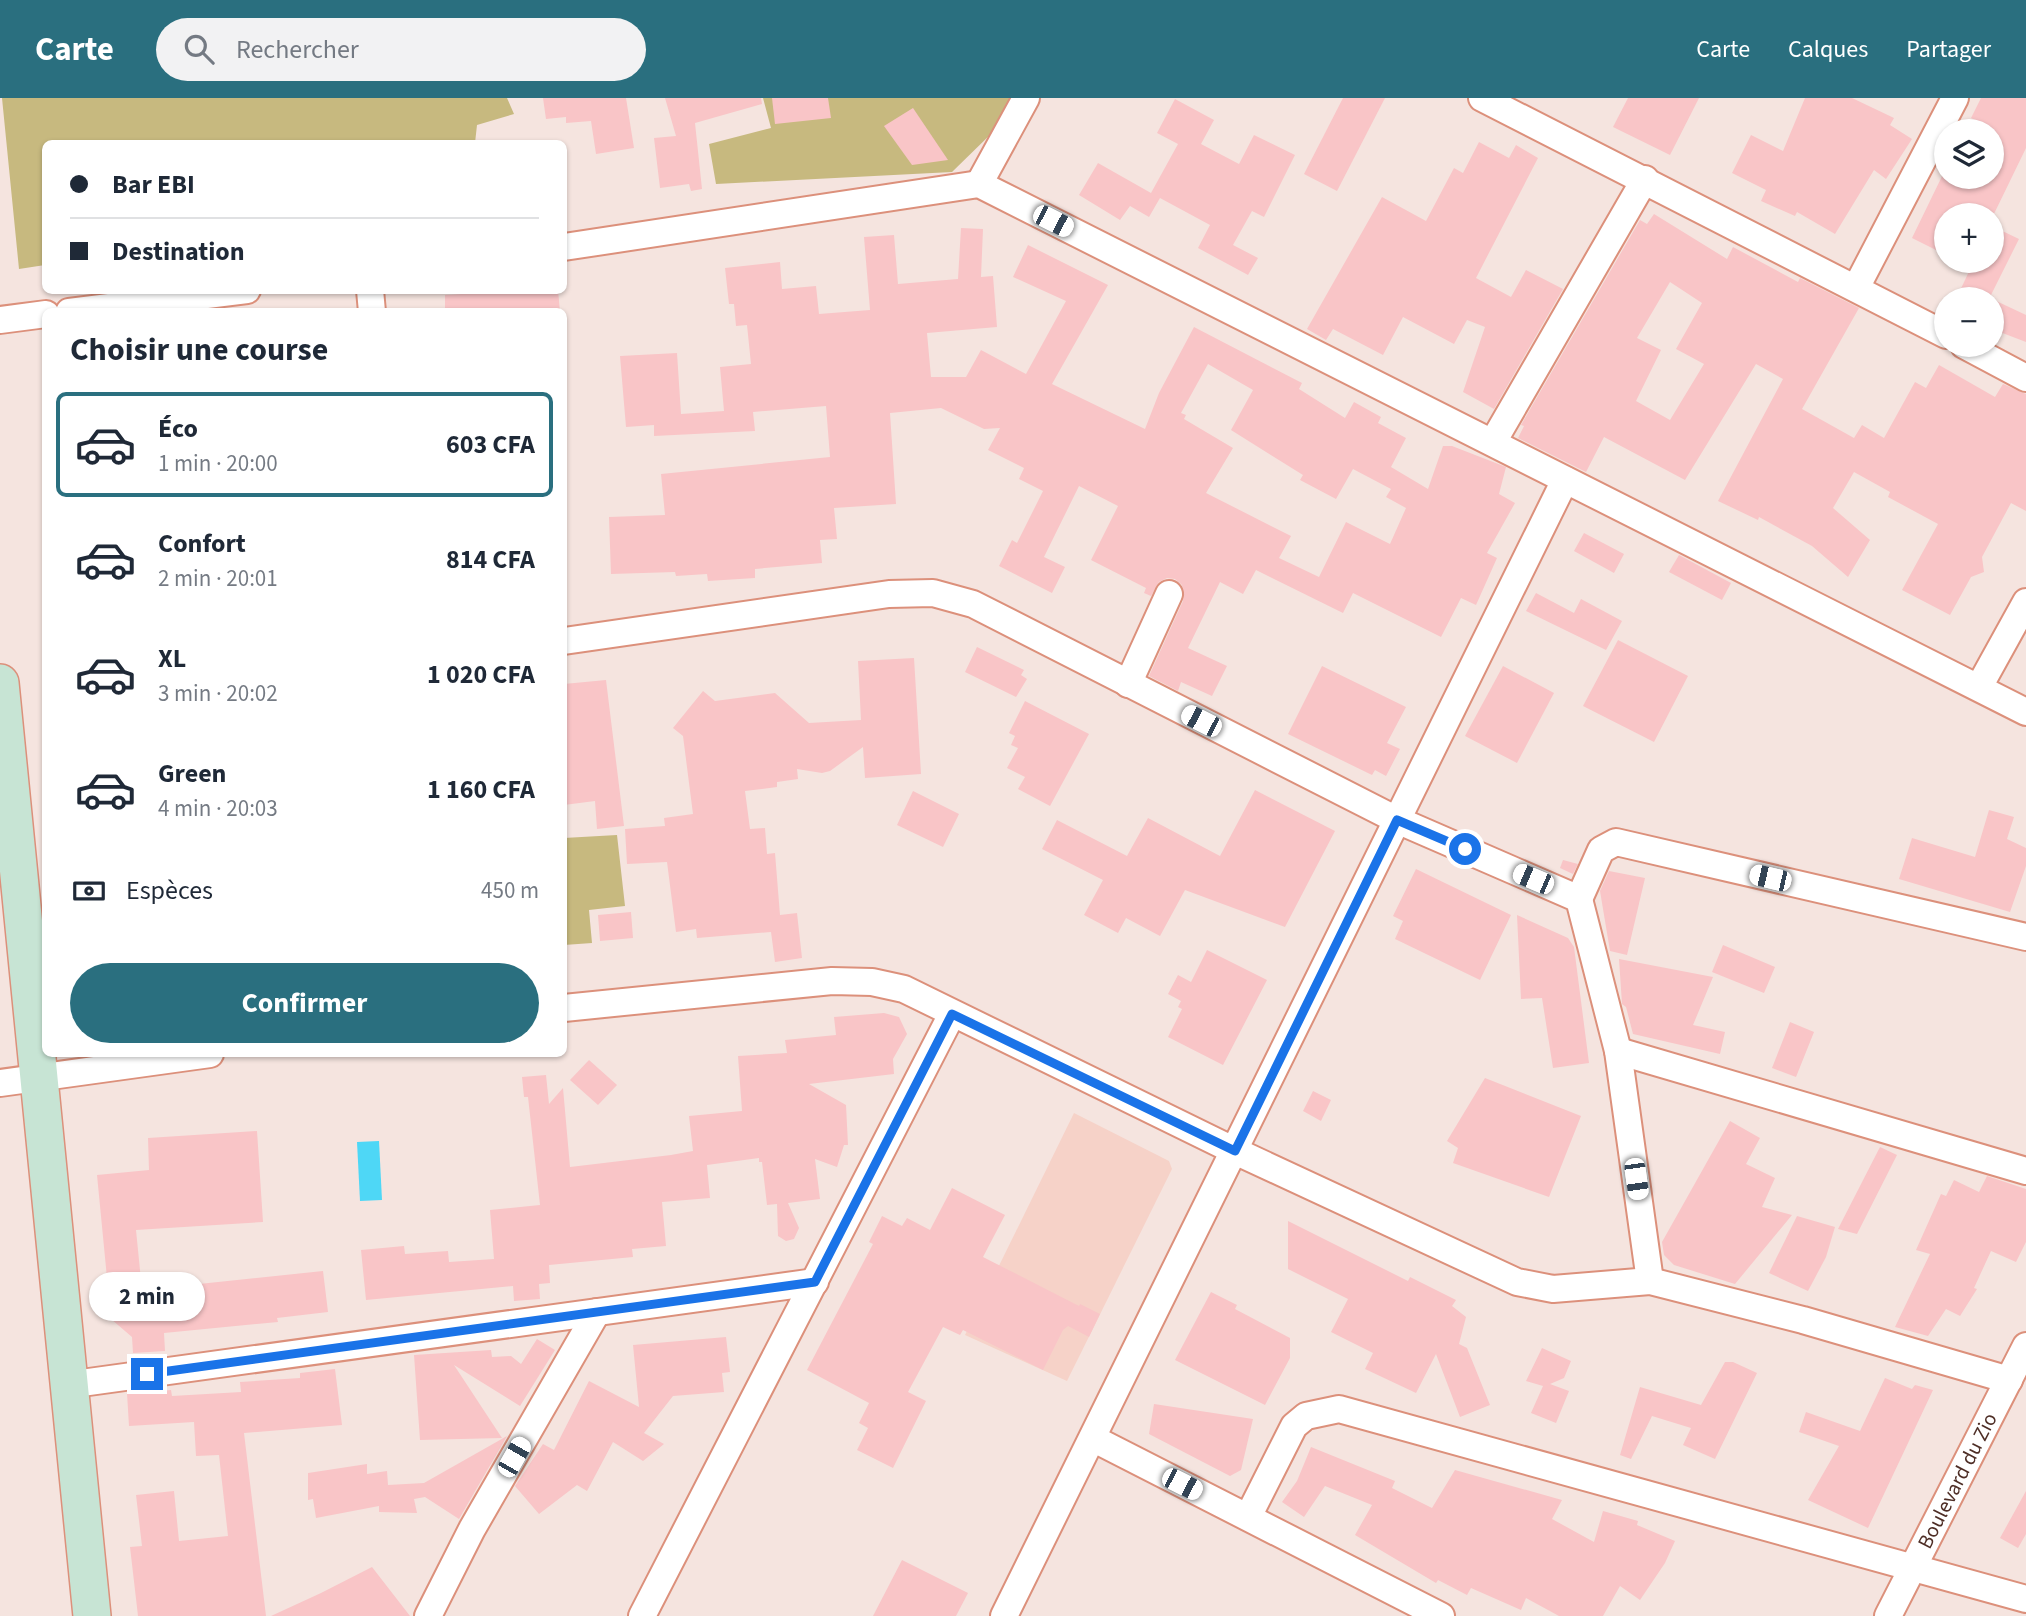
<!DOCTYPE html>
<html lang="fr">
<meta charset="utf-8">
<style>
:root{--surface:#fff;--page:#f2f2f3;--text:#1f2937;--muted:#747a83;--line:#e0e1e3;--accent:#2a6f7f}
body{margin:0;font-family:"Source Sans 3",sans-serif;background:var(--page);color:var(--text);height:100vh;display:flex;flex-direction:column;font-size:26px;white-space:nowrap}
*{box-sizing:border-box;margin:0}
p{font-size:23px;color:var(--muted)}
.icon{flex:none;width:38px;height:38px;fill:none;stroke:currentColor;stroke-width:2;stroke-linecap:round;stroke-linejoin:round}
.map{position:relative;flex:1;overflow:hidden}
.side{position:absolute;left:42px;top:210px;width:525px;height:749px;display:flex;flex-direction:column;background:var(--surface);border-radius:10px;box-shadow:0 2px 5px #0004}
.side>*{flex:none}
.banner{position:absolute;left:42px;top:42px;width:525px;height:154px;border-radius:10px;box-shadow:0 2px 5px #0004;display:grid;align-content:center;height:154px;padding:0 28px;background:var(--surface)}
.tools{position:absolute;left:1934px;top:21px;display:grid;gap:14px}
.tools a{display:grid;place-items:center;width:70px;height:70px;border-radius:50%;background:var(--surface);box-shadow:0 2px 5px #0004;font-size:35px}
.end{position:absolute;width:32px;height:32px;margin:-16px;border:9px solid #1a73e8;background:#fff;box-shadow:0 0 0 4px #fff}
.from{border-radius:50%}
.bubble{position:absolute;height:49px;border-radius:24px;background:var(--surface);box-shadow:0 2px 5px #0004;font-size:23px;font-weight:700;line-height:49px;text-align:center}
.car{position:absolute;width:21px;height:42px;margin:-21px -10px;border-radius:9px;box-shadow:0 0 5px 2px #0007;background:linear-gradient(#fff 24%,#345 0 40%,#fff 0 76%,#345 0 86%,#fff 0)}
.banner b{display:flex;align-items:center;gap:24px;height:66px;font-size:26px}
.banner b+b{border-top:2px solid var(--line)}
.banner i{width:18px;height:18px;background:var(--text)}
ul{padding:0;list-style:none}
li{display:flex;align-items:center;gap:21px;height:105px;margin:0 14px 10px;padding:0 14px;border:4px solid transparent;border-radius:10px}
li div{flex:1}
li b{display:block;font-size:26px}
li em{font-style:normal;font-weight:700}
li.on{border-color:var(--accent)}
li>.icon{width:63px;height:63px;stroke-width:1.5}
h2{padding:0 28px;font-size:32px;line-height:84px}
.pay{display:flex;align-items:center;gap:18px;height:77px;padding:0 28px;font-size:26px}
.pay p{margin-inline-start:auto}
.cta{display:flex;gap:14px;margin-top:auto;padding:14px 28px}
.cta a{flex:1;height:80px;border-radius:42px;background:var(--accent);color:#fff;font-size:28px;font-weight:700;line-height:80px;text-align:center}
header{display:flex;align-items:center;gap:42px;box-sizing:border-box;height:98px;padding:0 35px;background:var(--accent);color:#fff}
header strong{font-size:33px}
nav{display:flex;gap:38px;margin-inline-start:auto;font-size:24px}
.search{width:490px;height:63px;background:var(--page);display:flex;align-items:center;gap:18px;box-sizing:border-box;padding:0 24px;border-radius:38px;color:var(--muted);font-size:26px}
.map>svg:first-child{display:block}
.built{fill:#f6d2c8}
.green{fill:#c7b97f}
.water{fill:#4ed7f6}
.building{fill:#f9c5c7;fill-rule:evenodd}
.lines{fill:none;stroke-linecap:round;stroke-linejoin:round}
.minor-casing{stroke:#dc907b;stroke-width:30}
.secondary-casing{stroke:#dc907b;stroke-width:40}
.minor{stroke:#fff;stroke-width:26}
.secondary{stroke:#c7e4d4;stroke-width:37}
.route{stroke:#1a73e8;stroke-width:9}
.labels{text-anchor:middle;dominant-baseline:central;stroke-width:5;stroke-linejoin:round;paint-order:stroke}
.street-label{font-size:21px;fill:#4e2e26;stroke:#fff}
</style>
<header>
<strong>Carte</strong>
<div class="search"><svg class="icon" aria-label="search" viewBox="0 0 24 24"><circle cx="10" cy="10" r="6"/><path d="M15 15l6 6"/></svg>Rechercher</div>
<nav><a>Carte</a><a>Calques</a><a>Partager</a></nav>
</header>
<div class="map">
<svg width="2026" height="1518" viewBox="0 0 2026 1518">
<rect width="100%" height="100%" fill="#f5e4df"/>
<path class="built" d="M1074,1015L1169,1063L1172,1071L1067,1283L965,1237Z"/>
<g class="green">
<path d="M2,0H507L514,16L477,27L475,45L46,46L45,167L19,171Z"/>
<path d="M763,0H1010L994,33L952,74L716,86L709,46L771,30Z"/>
<path d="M617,737L625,808L589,812L592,845L564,847V740Z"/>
</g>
<path class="water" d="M379,1043L382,1102L360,1103L357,1044Z"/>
<g class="building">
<path d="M543,0H626L634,50L596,56L591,23L566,25V19L546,21Z"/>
<path d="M665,0H761L762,6L695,25L702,91L691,93L689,86L660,90L654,40L676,38Z"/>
<path d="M772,0H828L831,20L775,26Z"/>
<path d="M1343,0H1385L1337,93L1304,76Z"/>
<path d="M1628,0H1699L1670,57L1613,29Z"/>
<path d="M1805,0H1852L1894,20L1890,27L1912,41L1886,81L1874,72L1835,136L1797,114L1795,118L1761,103L1766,92L1732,75L1751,37L1783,53Z"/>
<path d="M1981,0H2026V50L1992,120V117H1946V157L1912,140L1946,70V79H1992V30L1971,20Z"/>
<path d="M1175,1L1214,22L1201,46L1239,66L1254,37L1295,57L1264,119L1252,113L1233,147L1258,160L1248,177L1198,150L1210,127L1160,100L1149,119L1130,108L1120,122L1079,97L1098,65L1151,95L1178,46L1157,35Z"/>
<path d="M913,10L948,62L912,67L884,28Z"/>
<path d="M1479,44L1509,60L1516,47L1538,60L1476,180L1511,199L1526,172L1563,191L1494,311L1463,294L1485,229L1467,222L1454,246L1403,219L1383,257L1333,231L1326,242L1307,231L1382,99L1426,123L1454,70L1463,75Z"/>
<path d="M1654,116L1727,161L1733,149L1798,184L1800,180L1859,210L1802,311L1854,340L1862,327L1884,340L1915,284L1926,290L1939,267L1995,299L2003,286L2026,296V413L2011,405L1982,459L1984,474L1971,479L1950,517L1902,492L1938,426L1888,399L1890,394L1854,374L1833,410L1870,442L1848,479L1812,448L1759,419L1758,422L1718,403L1783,281L1756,266L1685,382L1604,339L1586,374L1518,340L1524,328L1521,327L1640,122L1647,126ZM1670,184L1702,205L1676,251L1704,266L1670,322L1636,303L1661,252L1637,240Z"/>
<path d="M1992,128L2019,141L1989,201H1956L1974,163H1992Z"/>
<path d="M961,130L983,131L981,179L993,178L997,229L927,235L931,279H966L981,252L1026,276L1066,203L1013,179L1028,147L1108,187L1052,286L1145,331L1159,295L1194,229L1302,285L1299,291L1345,320L1354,304L1381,319L1378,325L1406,340L1391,369L1428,391L1443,348H1452L1506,369L1499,396L1515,405L1487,455L1497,460L1476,507L1461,500L1441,539L1353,495L1343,515L1256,472L1243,496L1220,484L1188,550L1227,568L1212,598L1181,584L1178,593L1149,578L1183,503L1182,487L1175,481L1167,480L1159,484L1151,498L1144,495L1146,490L1091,462L1118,408L1079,388L1044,459L1065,469L1052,495L999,468L1012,442L1017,445L1043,393L1019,381L1024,370L988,352L1000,330L984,331L941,310L890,315L896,406L834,410L837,441L820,442L822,465L755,471V480L708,483L707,476L676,478L675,474L611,476L609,419L665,417L661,376L830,359L826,308L753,314L755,333L654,338V327L626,329L620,258L677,255L681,316L724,313L720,269L751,266L747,227L736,228L734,206H729L725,170L780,164L782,191L816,188L819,216L870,212L864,139L894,137L898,186L958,181ZM1208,266L1253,292L1231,332L1303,377L1300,382L1336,401L1353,371L1391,391L1386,399L1406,410L1390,446L1346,424L1319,479L1279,460L1291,438L1206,395L1233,350L1184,321L1186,317L1181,315Z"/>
<path d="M524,192H558L560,214H445V197Z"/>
<path d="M1992,201L2026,217V244L1992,231Z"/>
<path d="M1584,435L1624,456L1614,475L1574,453Z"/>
<path d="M1679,457L1731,485L1722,502L1669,474Z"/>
<path d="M1536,495L1574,515L1581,501L1622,523L1606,552L1526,513Z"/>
<path d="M1618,542L1688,578L1654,644L1583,608Z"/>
<path d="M977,549L1024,572L1021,577L1027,581L1016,599L965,574Z"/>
<path d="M914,560L921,676L865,680L863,649L830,673L822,675L797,671L798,681L777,684V689L745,693L750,731L765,730L767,756L775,755L780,817L797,815L802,860L775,864L771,834L697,840L696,831L676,834L667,764L627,766L625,731L665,728L664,720L693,716L683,638L673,630L703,593L715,603L775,595L809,625L861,622L858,563Z"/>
<path d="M1322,568L1406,609L1387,645L1400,651L1386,678L1375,672L1372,677L1288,636Z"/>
<path d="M1503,568L1554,595L1517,665L1465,638Z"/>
<path d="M606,582L624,728L597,731L595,703L564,707V586Z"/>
<path d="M1025,603L1089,636L1050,708L1018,691L1025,679L1007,670L1018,650L1011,647L1015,638L1009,635Z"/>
<path d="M1255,692L1335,733L1285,829L1185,792L1160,838L1126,820L1118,835L1084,817L1103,782L1042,751L1057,722L1127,758L1148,720L1220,758Z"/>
<path d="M913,693L959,716L943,749L897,727Z"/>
<path d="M1989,712L2014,719L2007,741L2026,750V768L2010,814L1899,781L1912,740L1975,759Z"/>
<path d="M1563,762L1578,766L1573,776L1560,770Z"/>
<path d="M1416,771L1511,817L1480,882L1395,841L1403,823L1393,818Z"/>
<path d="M1609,773L1645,780L1627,857L1610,853L1600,793Z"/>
<path d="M631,814L633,840L600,843L598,817Z"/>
<path d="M1517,817L1568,840L1574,849L1589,965L1553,970L1542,900L1521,901Z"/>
<path d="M1723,847L1775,869L1764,895L1712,874Z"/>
<path d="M1207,852L1267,882L1223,967L1168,939L1182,911L1178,909L1181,903L1168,896L1178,877L1191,884Z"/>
<path d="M1619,861L1713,879L1693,927L1725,934L1720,956L1633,936L1626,909L1622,906Z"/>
<path d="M884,915L899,919L907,936L893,961L894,976L809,986L846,1007L848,1047H844L837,1069L815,1061L820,1101L788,1105L799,1130L794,1141L786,1143L778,1138L777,1106L767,1107L762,1064H759V1060L707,1067L710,1100L662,1104L666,1148L632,1151L633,1159L549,1167L550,1185L539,1186L540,1201L514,1203L513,1188L366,1202L361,1152L404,1148L405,1156L448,1153L449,1164L494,1161L490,1112L540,1107L528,999H524L522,979L546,977L549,1006L563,990L570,1069L671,1057L693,1053L689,1018L742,1013L738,958L787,955L785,942L836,937L834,919Z"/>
<path d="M1790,924L1814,934L1796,979L1772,970Z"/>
<path d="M589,962L617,987L598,1007L570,982Z"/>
<path d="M1485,980L1581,1018L1549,1099L1453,1065L1458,1050L1447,1043Z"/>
<path d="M1313,993L1331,1002L1321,1023L1303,1013Z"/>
<path d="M1730,1023L1760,1040L1746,1066L1775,1080L1762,1109L1792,1117L1735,1186L1674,1167L1664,1157L1662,1144Z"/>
<path d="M257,1033L263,1124L136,1132L142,1192L323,1173L328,1214L277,1220L278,1224L164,1235L165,1253L133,1255L132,1239L111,1221L97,1077L149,1072L148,1040Z"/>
<path d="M1880,1049L1897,1057L1857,1136L1838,1131Z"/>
<path d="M1987,1078L2026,1091V1144L2016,1164L1991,1153L1974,1190L1977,1191L1960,1218L1946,1211L1928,1238L1895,1229L1930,1156L1916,1152L1941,1096L1946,1098L1954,1082L1979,1094Z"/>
<path d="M952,1090L1005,1117L983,1159L1079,1208L1080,1206L1100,1216L1089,1239L1068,1228L1063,1232L1043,1272L963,1232L960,1237L943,1229L908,1294L926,1303L893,1370L857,1352L868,1330L859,1325L869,1305L807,1272L873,1146L869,1144L882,1118L902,1128L907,1120L930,1132Z"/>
<path d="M1797,1118L1835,1129L1826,1159L1808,1193L1769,1175Z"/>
<path d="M1288,1123L1408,1183L1410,1179L1456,1202L1452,1208L1466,1219L1459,1246L1467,1250L1490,1307L1460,1319L1436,1256L1416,1295L1365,1271L1373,1255L1331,1234L1348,1201L1288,1171Z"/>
<path d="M1211,1194L1237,1207L1235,1211L1290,1240V1260L1265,1307L1175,1262Z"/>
<path d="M726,1239L730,1274L722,1275L724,1294L673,1298L644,1335L664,1346L643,1363L613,1344L587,1393L577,1387L539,1416L515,1388L543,1346L554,1352L589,1283L639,1309L633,1247Z"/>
<path d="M537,1241L555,1252L520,1308L454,1267L502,1340L420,1342L414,1257L491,1252L492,1259L511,1258L521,1266Z"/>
<path d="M1542,1250L1571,1263L1564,1280L1550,1286L1569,1293L1556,1325L1531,1315L1543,1288L1526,1283Z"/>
<path d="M1725,1264H1733L1757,1275L1715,1361L1683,1347L1691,1330L1652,1318L1631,1361L1620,1357L1640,1289L1701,1307Z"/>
<path d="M335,1271L342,1327L244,1335L266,1518H138L130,1449L142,1448L136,1397L174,1393L179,1443L228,1438L219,1357L196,1358L194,1324L129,1328L127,1295L171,1292L172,1298L241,1294L240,1284L300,1280V1275Z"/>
<path d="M1885,1280L1912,1291L1915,1287L1933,1292L1868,1430L1808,1402L1839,1348L1799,1334L1806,1314L1860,1333Z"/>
<path d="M1154,1306L1253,1321L1241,1372L1230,1378L1149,1336Z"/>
<path d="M507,1338L459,1421L425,1399L414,1401L417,1415L379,1414V1408L316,1420L313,1401L308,1402V1375L367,1366V1376L387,1373L388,1387L424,1385Z"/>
<path d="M1311,1349L1395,1383L1392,1390L1432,1410L1455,1372L1562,1402L1552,1421L1594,1444L1603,1413L1638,1423L1637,1427L1675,1443L1665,1465L1640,1502L1620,1488L1603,1518H1559L1526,1500L1521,1512L1471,1490L1467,1497L1438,1482L1436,1485L1355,1437L1372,1407L1325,1388L1304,1419L1282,1404L1297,1383Z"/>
<path d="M2026,1393V1436L2018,1450L2000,1440Z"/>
<path d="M902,1462L968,1495L956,1518H873Z"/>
<path d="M372,1469L410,1518H271L321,1495Z"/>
</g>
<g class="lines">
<defs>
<g id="minor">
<path d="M1482,0L1946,237"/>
<path d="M979,86L1026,0"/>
<path d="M564,149L979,86L2026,614"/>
<path d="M1856,190L1955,0"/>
<path d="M370,192L372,214"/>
<path d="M69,214L247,192"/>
<path d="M0,222L46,216"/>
<path d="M1964,247L2026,280"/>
<path d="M1493,344L1645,81"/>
<path d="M564,543L889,496L933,495L973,506L1397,722L1579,801L1618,953L1650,1183"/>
<path d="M1128,586L1169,496"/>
<path d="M1979,589L2026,504"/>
<path d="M1579,801L1601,752L1616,744L2026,839"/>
<path d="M564,910L832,883L872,884L904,891L1235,1053L1517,1184L1553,1191L1650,1183L1803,1222L2009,1282"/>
<path d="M1618,953L2026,1073"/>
<path d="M0,985L210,956"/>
<path d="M67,1287L815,1184"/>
<path d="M1094,1341L1441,1518"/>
<path d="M1248,1419L1294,1328L1306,1318L1339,1311L2026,1501"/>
<path d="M428,1518L472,1431L597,1214"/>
<path d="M642,1518L952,916"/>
<path d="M1004,1518L1565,382"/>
<path id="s1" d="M1888,1518L2026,1248"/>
</g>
<path id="secondary" d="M0,585L92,1518"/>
</defs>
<use href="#minor" class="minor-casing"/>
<use href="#secondary" class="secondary-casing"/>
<use href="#minor" class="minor"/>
<use href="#secondary" class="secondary"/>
</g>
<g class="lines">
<path class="route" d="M147,1276L815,1184L952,916L1235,1053L1397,722L1465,751"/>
</g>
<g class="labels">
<g class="street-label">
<text stroke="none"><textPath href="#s1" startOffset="152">Boulevard du Zio</textPath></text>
</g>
</g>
</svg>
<div class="tools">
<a><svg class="icon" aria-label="layers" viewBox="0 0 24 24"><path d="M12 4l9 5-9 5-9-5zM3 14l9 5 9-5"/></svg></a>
<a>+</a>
<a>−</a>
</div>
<i class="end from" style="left:1465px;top:751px"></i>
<i class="end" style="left:147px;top:1276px"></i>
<div class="bubble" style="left:89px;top:1174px;width:116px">2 min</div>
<i class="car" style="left:1053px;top:123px;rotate:117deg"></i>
<i class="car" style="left:1201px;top:623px;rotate:297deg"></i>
<i class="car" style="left:1770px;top:780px;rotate:283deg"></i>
<i class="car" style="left:1533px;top:781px;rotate:293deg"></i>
<i class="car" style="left:1636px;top:1081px;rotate:172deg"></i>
<i class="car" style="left:514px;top:1359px;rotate:30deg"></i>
<i class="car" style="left:1182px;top:1386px;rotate:117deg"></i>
<div class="banner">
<b><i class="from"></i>Bar EBI</b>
<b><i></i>Destination</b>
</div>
<section class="side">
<h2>Choisir une course</h2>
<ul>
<li class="on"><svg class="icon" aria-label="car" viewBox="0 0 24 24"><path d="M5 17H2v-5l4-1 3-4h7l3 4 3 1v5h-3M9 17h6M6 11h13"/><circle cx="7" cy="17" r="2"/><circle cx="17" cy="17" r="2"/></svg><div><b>Éco</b><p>1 min · 20:00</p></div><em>603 CFA</em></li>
<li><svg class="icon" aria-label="car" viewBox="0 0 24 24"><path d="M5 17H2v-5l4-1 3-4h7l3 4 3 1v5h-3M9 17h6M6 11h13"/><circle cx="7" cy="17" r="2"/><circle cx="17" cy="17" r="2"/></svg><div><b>Confort</b><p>2 min · 20:01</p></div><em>814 CFA</em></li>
<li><svg class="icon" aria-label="car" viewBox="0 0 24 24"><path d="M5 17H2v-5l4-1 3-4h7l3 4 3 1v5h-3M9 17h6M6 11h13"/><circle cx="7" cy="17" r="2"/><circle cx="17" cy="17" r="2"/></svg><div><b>XL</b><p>3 min · 20:02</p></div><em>1 020 CFA</em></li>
<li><svg class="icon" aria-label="car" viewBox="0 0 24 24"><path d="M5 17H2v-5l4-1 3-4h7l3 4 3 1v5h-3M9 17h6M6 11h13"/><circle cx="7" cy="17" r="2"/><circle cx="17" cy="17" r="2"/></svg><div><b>Green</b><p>4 min · 20:03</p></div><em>1 160 CFA</em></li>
</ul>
<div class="pay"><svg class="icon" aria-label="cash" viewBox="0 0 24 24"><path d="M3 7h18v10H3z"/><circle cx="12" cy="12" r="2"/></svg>Espèces<p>450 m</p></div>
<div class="cta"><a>Confirmer</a></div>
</section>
</div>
